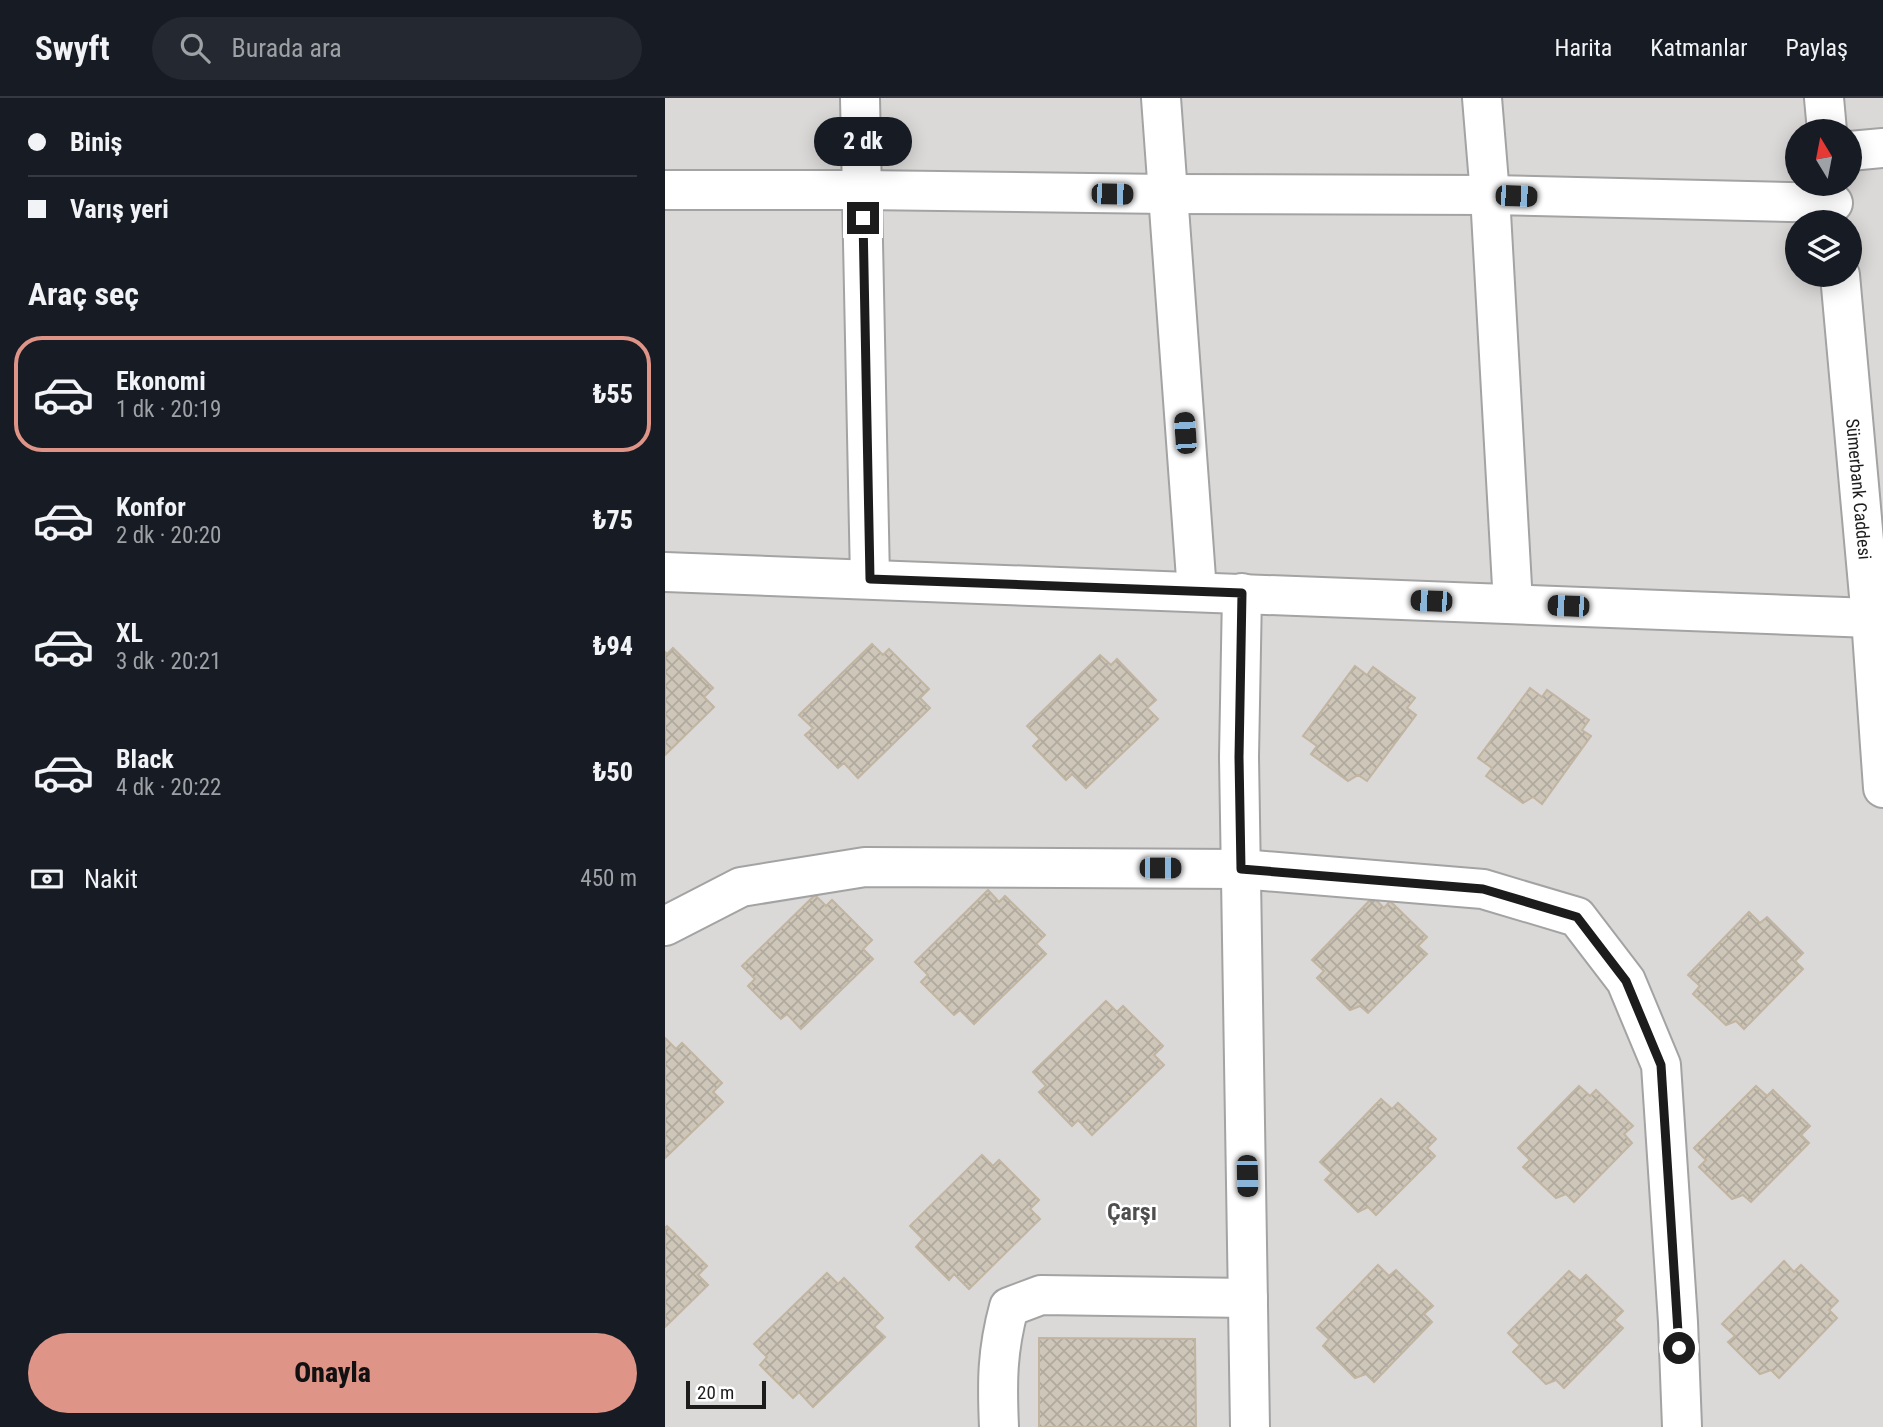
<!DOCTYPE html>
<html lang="tr">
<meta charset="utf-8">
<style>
:root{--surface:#171b24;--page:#242831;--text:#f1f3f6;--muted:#9ea1a6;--line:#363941;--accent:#de9487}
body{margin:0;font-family:"Roboto Condensed",sans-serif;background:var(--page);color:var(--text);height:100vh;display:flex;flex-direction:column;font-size:26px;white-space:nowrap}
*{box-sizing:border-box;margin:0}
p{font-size:23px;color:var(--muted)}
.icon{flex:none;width:38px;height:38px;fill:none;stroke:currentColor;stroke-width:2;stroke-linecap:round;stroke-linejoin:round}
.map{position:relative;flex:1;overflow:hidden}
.details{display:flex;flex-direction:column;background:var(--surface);width:665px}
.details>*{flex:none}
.hud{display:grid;align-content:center;height:154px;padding:0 28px;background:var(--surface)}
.needle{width:46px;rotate:350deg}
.buttons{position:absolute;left:1120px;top:21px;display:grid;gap:14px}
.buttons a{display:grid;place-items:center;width:77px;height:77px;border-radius:50%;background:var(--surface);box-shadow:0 4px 18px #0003;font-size:35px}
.scale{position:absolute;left:21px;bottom:18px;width:80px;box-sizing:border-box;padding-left:7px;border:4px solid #1c1c1c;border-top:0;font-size:19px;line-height:24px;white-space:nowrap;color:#1c1c1c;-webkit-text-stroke:5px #fff;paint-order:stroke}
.end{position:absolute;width:32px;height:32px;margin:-16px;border:9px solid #1c1c1c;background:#fff;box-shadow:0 0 0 4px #fff}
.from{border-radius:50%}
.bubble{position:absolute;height:49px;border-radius:24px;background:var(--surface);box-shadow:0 4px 18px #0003;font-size:23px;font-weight:800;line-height:49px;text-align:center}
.car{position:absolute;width:21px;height:42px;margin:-21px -10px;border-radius:9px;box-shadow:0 0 5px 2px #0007;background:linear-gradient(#222 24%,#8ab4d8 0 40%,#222 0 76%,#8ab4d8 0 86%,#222 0)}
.hud b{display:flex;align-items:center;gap:24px;height:66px;font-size:26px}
.hud b+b{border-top:2px solid var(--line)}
.hud i{width:18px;height:18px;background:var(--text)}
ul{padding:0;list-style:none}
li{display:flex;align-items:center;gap:21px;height:116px;margin:0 14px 10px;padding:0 14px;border:4px solid transparent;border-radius:28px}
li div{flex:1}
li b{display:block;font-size:26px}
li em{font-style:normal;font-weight:800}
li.on{border-color:var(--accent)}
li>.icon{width:63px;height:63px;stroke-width:1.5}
h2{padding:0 28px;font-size:32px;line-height:84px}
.pay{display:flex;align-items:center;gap:18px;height:77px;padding:0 28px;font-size:26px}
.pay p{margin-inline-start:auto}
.cta{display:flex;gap:14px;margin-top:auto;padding:14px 28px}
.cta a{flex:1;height:80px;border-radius:42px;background:var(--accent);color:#111;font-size:28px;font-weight:800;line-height:80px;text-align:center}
header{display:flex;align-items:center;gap:42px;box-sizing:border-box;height:98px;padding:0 35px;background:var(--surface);border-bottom:2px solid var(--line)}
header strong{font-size:33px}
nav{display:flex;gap:38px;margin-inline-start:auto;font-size:24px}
.search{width:490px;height:63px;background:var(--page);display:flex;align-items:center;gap:18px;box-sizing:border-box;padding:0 24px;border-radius:38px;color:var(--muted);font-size:26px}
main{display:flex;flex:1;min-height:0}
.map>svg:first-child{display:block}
.residential{fill:#dad9d8;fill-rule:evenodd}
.building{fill:url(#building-cross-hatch);stroke:#c1b4a1;stroke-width:2}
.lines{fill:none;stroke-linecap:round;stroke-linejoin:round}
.minor-casing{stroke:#a3a3a3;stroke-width:42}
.minor{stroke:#fff;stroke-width:38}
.route{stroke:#1c1c1c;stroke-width:9}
.labels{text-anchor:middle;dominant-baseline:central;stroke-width:5;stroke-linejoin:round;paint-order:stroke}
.street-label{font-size:18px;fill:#1c1c1c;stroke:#fff}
.district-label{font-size:24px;font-weight:bold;fill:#4f4f4f;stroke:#fff}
</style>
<header>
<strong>Swyft</strong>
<div class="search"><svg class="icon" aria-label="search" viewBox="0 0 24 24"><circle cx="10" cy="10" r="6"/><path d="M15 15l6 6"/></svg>Burada ara</div>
<nav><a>Harita</a><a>Katmanlar</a><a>Paylaş</a></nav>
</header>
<main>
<section class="details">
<div class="hud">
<b><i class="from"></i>Biniş</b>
<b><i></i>Varış yeri</b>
</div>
<h2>Araç seç</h2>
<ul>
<li class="on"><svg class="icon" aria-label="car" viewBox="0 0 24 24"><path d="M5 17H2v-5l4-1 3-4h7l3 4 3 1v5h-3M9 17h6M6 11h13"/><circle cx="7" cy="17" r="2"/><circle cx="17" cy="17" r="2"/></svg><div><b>Ekonomi</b><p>1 dk · 20:19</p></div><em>₺55</em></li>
<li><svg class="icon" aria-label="car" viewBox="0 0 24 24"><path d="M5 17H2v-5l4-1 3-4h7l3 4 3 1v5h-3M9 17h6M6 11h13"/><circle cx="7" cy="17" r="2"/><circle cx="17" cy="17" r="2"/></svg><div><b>Konfor</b><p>2 dk · 20:20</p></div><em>₺75</em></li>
<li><svg class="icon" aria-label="car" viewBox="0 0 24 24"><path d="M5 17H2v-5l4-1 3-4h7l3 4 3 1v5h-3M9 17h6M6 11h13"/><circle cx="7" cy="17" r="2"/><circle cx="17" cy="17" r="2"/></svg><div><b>XL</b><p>3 dk · 20:21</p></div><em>₺94</em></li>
<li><svg class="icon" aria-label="car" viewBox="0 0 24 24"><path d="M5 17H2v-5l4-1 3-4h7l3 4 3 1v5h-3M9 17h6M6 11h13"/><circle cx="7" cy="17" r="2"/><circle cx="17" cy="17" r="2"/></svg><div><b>Black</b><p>4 dk · 20:22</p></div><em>₺50</em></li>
</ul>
<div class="pay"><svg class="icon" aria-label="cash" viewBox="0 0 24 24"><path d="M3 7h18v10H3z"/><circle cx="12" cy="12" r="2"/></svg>Nakit<p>450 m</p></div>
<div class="cta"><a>Onayla</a></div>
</section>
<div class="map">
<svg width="1218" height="1329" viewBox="0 0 1218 1329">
<defs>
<pattern id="building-cross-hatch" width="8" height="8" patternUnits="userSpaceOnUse" patternTransform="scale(1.75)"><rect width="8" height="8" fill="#cec6b9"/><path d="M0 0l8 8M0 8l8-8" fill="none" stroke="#b0aa9e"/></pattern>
</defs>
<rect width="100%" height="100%" fill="#eeece0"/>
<path class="residential" d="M0,0H1218V1329H0ZM1132,33H1185V86H1132ZM1132,124H1185V177H1132Z"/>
<g class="building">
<path d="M207,546L218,557L224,551L264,591L255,600L265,610L193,680L179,665L173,670L140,637L148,630L134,617Z"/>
<path d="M8,550L48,590L39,599L49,609L0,657V554L2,556Z"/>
<path d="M435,557L446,567L452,561L491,602L482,610L493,621L421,690L407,676L401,682L368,648L375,641L362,628Z"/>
<path d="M690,568L702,577L708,569L750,600L742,610L751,617L702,683L693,677L683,683L646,656L652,648L638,638Z"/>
<path d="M865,590L877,599L882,592L924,622L917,632L926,638L877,706L868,699L858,705L821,678L827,670L813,660Z"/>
<path d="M323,792L334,804L340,798L380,837L371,846L381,856L309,926L295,912L289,917L256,884L263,877L250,864Z"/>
<path d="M150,797L161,808L167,802L207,842L198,851L208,861L136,931L122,916L116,921L83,888L90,881L77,868Z"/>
<path d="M708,799L719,810L725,803L762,839L753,848L762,856L703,915L695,908L685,912L652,880L659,873L647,862Z"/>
<path d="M1084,814L1095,825L1102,819L1138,855L1130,863L1138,871L1079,931L1071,923L1061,927L1028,896L1035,888L1023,877Z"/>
<path d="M441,903L452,914L458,908L498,948L489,957L499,967L427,1037L413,1022L407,1028L374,994L381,988L368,974Z"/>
<path d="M0,940L11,951L17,945L57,985L48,994L58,1004L0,1060Z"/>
<path d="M914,988L925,998L931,992L968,1028L959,1036L967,1045L909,1104L901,1096L891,1100L858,1069L865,1062L853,1050Z"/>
<path d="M1091,988L1102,998L1108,992L1145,1028L1136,1037L1144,1045L1086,1104L1078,1097L1067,1101L1034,1069L1041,1062L1029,1050Z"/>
<path d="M716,1001L727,1011L733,1005L771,1041L762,1050L770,1058L711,1117L703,1109L693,1114L660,1082L667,1075L655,1064Z"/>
<path d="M317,1057L328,1068L334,1062L374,1102L365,1111L375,1121L304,1191L289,1176L284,1182L251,1149L258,1141L245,1128Z"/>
<path d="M2,1128L42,1168L33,1177L43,1187L0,1229V1130Z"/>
<path d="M1119,1163L1129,1174L1136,1167L1173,1203L1164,1212L1172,1220L1114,1280L1106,1272L1095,1276L1063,1244L1070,1238L1057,1226Z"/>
<path d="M713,1167L724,1178L731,1172L768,1208L759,1216L767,1224L709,1284L701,1276L690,1280L658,1248L664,1241L652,1230Z"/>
<path d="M904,1173L915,1183L921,1177L958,1213L949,1222L958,1230L899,1290L891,1282L881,1286L848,1254L855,1247L843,1235Z"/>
<path d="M162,1175L173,1186L179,1180L218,1220L209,1229L220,1239L148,1309L134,1294L128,1300L95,1267L102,1259L89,1246Z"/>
<path d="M374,1240L530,1241L531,1329H374Z"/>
</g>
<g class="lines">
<defs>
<g id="minor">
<path d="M195,0L205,481"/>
<path d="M496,0L532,494"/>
<path d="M817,0L825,97L848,506"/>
<path d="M1159,0L1162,33"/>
<path d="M1185,53L1218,50"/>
<path d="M0,92H197L502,96L825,97L1168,105"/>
<path id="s1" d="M1175,177L1206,520L1218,690"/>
<path d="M0,474L1206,520L1218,518"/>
<path d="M577,495L574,659L585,1329"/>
<path d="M0,828L76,789L200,769L576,771L818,791L912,819L961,883L996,967L1013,1224L1017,1329"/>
<path d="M334,1329C332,1284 332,1253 344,1209L376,1197L583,1200"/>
</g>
</defs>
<use href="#minor" class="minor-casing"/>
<use href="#minor" class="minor"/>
</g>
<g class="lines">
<path class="route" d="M198,120L205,481L577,495L574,659L576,771L818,791L912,819L961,883L996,967L1014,1250"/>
</g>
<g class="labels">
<g class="street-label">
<text stroke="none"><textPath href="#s1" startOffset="215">Sümerbank Caddesi</textPath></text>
</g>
<g class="district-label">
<text x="467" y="1114">Çarşı</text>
</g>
</g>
</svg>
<div class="buttons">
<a><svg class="needle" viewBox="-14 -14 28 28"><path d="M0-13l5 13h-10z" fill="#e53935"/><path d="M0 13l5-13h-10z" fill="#9ea1a6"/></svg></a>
<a><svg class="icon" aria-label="layers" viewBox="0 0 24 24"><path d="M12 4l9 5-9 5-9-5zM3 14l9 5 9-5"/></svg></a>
</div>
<div class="scale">20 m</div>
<i class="end from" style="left:1014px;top:1250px"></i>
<i class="end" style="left:198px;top:120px"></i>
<div class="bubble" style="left:149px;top:19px;width:98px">2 dk</div>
<i class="car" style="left:447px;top:96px;rotate:91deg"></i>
<i class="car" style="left:851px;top:98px;rotate:92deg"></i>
<i class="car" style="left:520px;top:335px;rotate:356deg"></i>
<i class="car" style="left:766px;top:503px;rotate:272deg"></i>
<i class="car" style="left:903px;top:508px;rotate:272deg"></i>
<i class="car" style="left:495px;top:770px;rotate:90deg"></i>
<i class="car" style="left:582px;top:1078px;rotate:179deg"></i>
</div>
</main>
